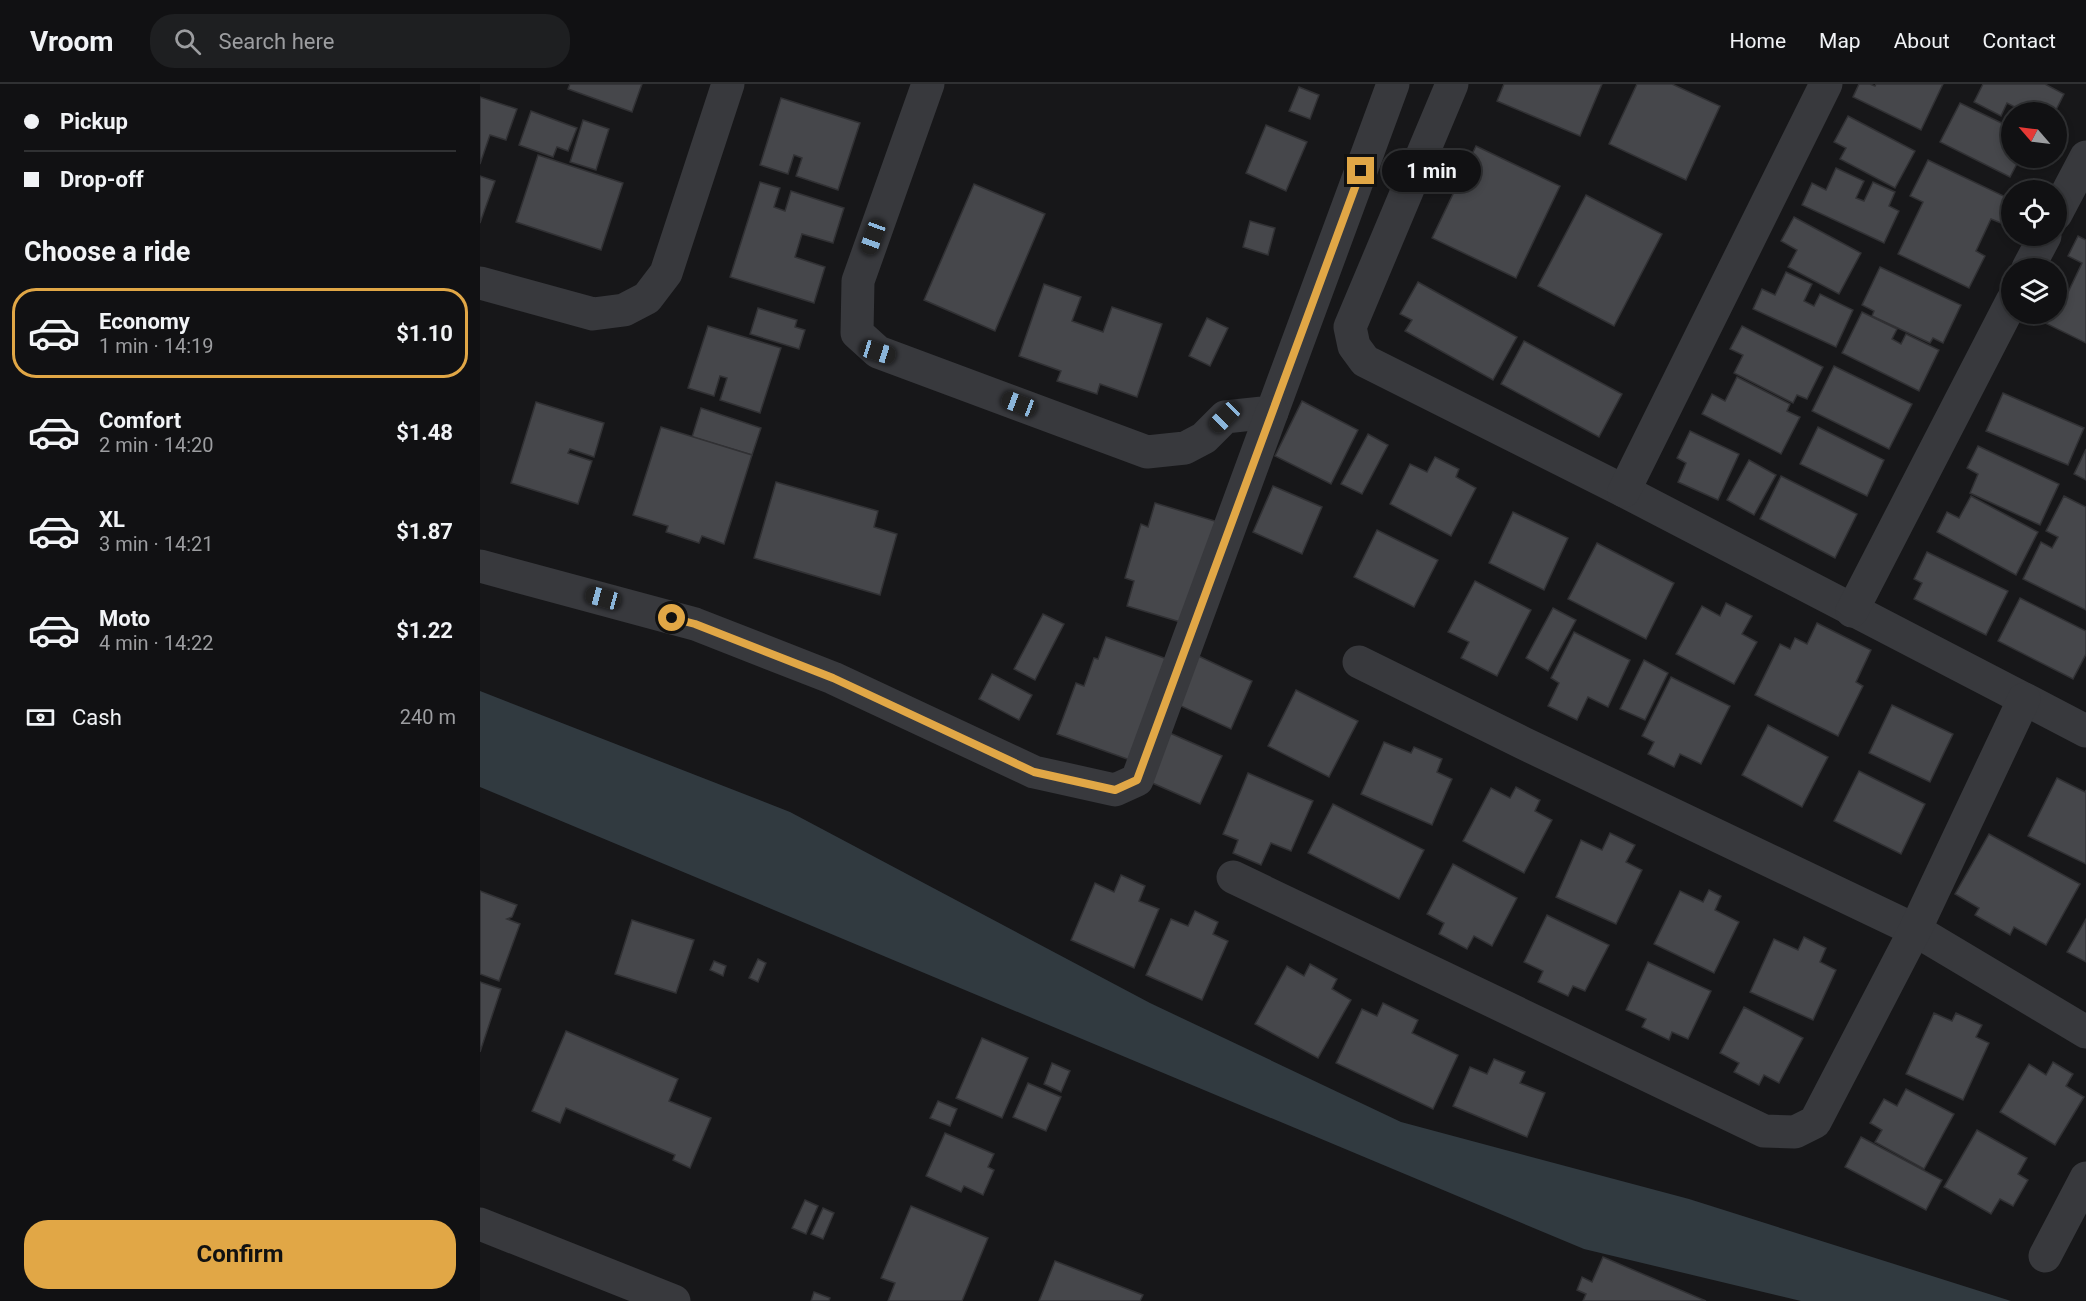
<!DOCTYPE html>
<meta charset="utf-8">
<style>
:root{--surface:#111113;--page:#1e1f21;--text:#f1f3f6;--muted:#9c9da0;--line:#303133;--accent:#e1a746}
body{margin:0;font-family:Roboto,sans-serif;background:var(--page);color:var(--text);height:100vh;display:flex;flex-direction:column;font-size:22px;white-space:nowrap}
*{box-sizing:border-box;margin:0}
p{font-size:20px;color:var(--muted)}
.icon{flex:none;width:33px;height:33px;fill:none;stroke:currentColor;stroke-width:2;stroke-linecap:round;stroke-linejoin:round}
.map{position:relative;flex:1;overflow:hidden}
.sheet{display:flex;flex-direction:column;background:var(--surface);width:480px}
.sheet>*{flex:none}
.hud{display:grid;align-content:center;height:132px;padding:0 24px;background:var(--surface)}
.needle{width:39px;rotate:298deg}
.buttons{position:absolute;left:1521px;top:18px;display:grid;gap:12px}
.buttons a{display:grid;place-items:center;width:66px;height:66px;border-radius:50%;background:var(--surface);box-shadow:0 3px 9px #0003,0 0 0 2px var(--line);font-size:30px}
.end{position:absolute;width:27px;height:27px;margin:-14px;border:8px solid #e1a746;background:#111;box-shadow:0 0 0 3px #111}
.from{border-radius:50%}
.bubble{position:absolute;height:42px;border-radius:21px;background:var(--surface);box-shadow:0 3px 9px #0003,0 0 0 2px var(--line);font-size:20px;font-weight:700;line-height:42px;text-align:center}
.car{position:absolute;width:18px;height:36px;margin:-18px -9px;border-radius:8px;box-shadow:0 0 4px 2px #0007;background:linear-gradient(#222 24%,#8ab4d8 0 40%,#222 0 76%,#8ab4d8 0 86%,#222 0)}
.hud b{display:flex;align-items:center;gap:21px;height:57px;font-size:22px}
.hud b+b{border-top:2px solid var(--line)}
.hud i{width:15px;height:15px;background:var(--text)}
ul{padding:0;list-style:none}
li{display:flex;align-items:center;gap:18px;height:90px;margin:0 12px 9px;padding:0 12px;border:3px solid transparent;border-radius:24px}
li div{flex:1}
li b{display:block;font-size:22px}
li em{font-style:normal;font-weight:700}
li.selected{border-color:var(--accent)}
li>.icon{width:54px;height:54px;stroke-width:1.5}
h2{padding:0 24px;font-size:27px;line-height:72px}
.pay{display:flex;align-items:center;gap:15px;height:66px;padding:0 24px;font-size:22px}
.pay p{margin-inline-start:auto}
.button{display:flex;gap:12px;margin-top:auto;padding:12px 24px}
.button a{flex:1;height:69px;border-radius:24px;background:var(--accent);color:#111;font-size:24px;font-weight:700;line-height:69px;text-align:center}
header{display:flex;align-items:center;gap:36px;box-sizing:border-box;height:84px;padding:0 30px;background:var(--surface);border-bottom:2px solid var(--line)}
header strong{font-size:28px}
nav{display:flex;gap:33px;margin-inline-start:auto;font-size:21px}
.search{width:420px;height:54px;background:var(--page);display:flex;align-items:center;gap:15px;box-sizing:border-box;padding:0 21px;border-radius:24px;color:var(--muted);font-size:22px}
main{display:flex;flex:1;min-height:0}
.map>svg:first-child{display:block}
.water{fill:#313a40}
.building{fill:#46474b;stroke:#313134;stroke-width:1.5}
.lines{fill:none;stroke-linecap:round;stroke-linejoin:round}
.minor{stroke:#38393d;stroke-width:33}
.route{stroke:#e1a746;stroke-width:8}
</style>
<header>
<strong>Vroom</strong>
<div class="search"><svg class="icon" aria-label="search" viewBox="0 0 24 24"><circle cx="10" cy="10" r="6"/><path d="M15 15l6 6"/></svg>Search here</div>
<nav><a>Home</a><a>Map</a><a>About</a><a>Contact</a></nav>
</header>
<main>
<section class="sheet">
<div class="hud">
<b><i class="from"></i>Pickup</b>
<b><i></i>Drop-off</b>
</div>
<h2>Choose a ride</h2>
<ul>
<li class="selected"><svg class="icon" aria-label="car" viewBox="0 0 24 24"><path d="M5 17H2v-5l4-1 3-4h7l3 4 3 1v5h-3M9 17h6M6 11h13"/><circle cx="7" cy="17" r="2"/><circle cx="17" cy="17" r="2"/></svg><div><b>Economy</b><p>1 min · 14:19</p></div><em>$1.10</em></li>
<li><svg class="icon" aria-label="car" viewBox="0 0 24 24"><path d="M5 17H2v-5l4-1 3-4h7l3 4 3 1v5h-3M9 17h6M6 11h13"/><circle cx="7" cy="17" r="2"/><circle cx="17" cy="17" r="2"/></svg><div><b>Comfort</b><p>2 min · 14:20</p></div><em>$1.48</em></li>
<li><svg class="icon" aria-label="car" viewBox="0 0 24 24"><path d="M5 17H2v-5l4-1 3-4h7l3 4 3 1v5h-3M9 17h6M6 11h13"/><circle cx="7" cy="17" r="2"/><circle cx="17" cy="17" r="2"/></svg><div><b>XL</b><p>3 min · 14:21</p></div><em>$1.87</em></li>
<li><svg class="icon" aria-label="car" viewBox="0 0 24 24"><path d="M5 17H2v-5l4-1 3-4h7l3 4 3 1v5h-3M9 17h6M6 11h13"/><circle cx="7" cy="17" r="2"/><circle cx="17" cy="17" r="2"/></svg><div><b>Moto</b><p>4 min · 14:22</p></div><em>$1.22</em></li>
</ul>
<div class="pay"><svg class="icon" aria-label="cash" viewBox="0 0 24 24"><path d="M3 7h18v10H3z"/><circle cx="12" cy="12" r="2"/></svg>Cash<p>240 m</p></div>
<div class="button"><a>Confirm</a></div>
</section>
<div class="map">
<svg width="1606" height="1217" viewBox="0 0 1606 1217">
<rect width="100%" height="100%" fill="#171719"/>
<path class="water" d="M0,607L310,728L670,919L921,1038L1209,1115L1531,1217H1321L1104,1165L0,703Z"/>
<g class="building">
<path d="M90,0H162L152,28L88,5Z"/>
<path d="M1024,0H1122L1100,52L1017,17Z"/>
<path d="M1157,0H1192L1240,22L1206,96L1129,60Z"/>
<path d="M1379,0H1390L1395,2L1396,0H1463L1441,46L1373,13Z"/>
<path d="M1503,0H1565L1584,10L1575,28H1537L1539,25L1527,19L1521,32L1494,18Z"/>
<path d="M819,3L839,11L830,35L809,27Z"/>
<path d="M0,13L37,25L26,56L10,51L0,80Z"/>
<path d="M301,14L380,39L358,106L316,92L322,74L314,71L308,90L280,81Z"/>
<path d="M1480,19L1532,44V74H1540L1530,93L1460,58Z"/>
<path d="M51,27L97,44L88,67L77,63L73,73L39,61Z"/>
<path d="M1368,32L1435,67L1415,104L1360,75L1366,64L1354,58Z"/>
<path d="M103,36L129,45L116,86L90,78Z"/>
<path d="M786,41L827,58L806,107L766,89Z"/>
<path d="M996,62L1080,102L1036,194L952,154Z"/>
<path d="M58,71L143,99L121,166L36,138Z"/>
<path d="M1448,76L1532,116L1521,139L1511,135L1496,167L1505,172L1489,204L1418,170L1443,118L1430,112Z"/>
<path d="M1356,84L1384,97L1376,114L1384,117L1393,98L1415,108L1409,122L1419,127L1404,159L1322,121L1332,99L1346,106Z"/>
<path d="M0,92L15,97L0,139Z"/>
<path d="M280,98L300,104L294,123L305,127L311,107L364,124L353,159L322,150L315,173L345,183L334,219L250,193Z"/>
<path d="M494,100L565,130L515,247L444,216Z"/>
<path d="M1106,111L1182,150L1134,242L1058,202Z"/>
<path d="M1314,133L1381,169L1359,210L1308,183L1317,166L1301,157Z"/>
<path d="M770,137L795,144L788,171L763,163Z"/>
<path d="M1598,152L1606,156V259L1557,235L1559,230H1576V221L1581,223L1602,179L1588,172Z"/>
<path d="M1400,183L1481,221L1463,259L1453,254L1450,259L1392,232L1394,227L1382,221Z"/>
<path d="M1306,188L1332,200L1324,217L1334,222L1340,210L1373,226L1356,263L1273,225L1282,205L1295,211Z"/>
<path d="M938,198L1037,253L1013,296L925,247L932,236L920,230Z"/>
<path d="M564,200L601,213L592,237L623,248L632,223L682,240L657,313L620,300L617,310L577,297L581,287L539,272Z"/>
<path d="M278,224L317,236L315,243L325,246L319,265L270,250Z"/>
<path d="M1382,228L1417,245L1412,255L1421,260L1426,250L1459,266L1439,307L1362,269Z"/>
<path d="M727,234L748,244L730,282L709,272Z"/>
<path d="M228,242L301,264L280,329L240,316L247,294L240,292L234,312L208,304Z"/>
<path d="M1262,242L1343,283L1327,315L1317,311L1313,319L1254,289L1263,271L1250,265Z"/>
<path d="M1044,257L1142,310L1119,353L1021,300Z"/>
<path d="M1354,282L1432,320L1409,365L1332,327Z"/>
<path d="M1257,293L1310,320L1307,327L1320,333L1301,370L1222,330L1232,310L1245,317Z"/>
<path d="M1523,309L1604,344L1588,381L1506,347Z"/>
<path d="M822,317L878,346L851,400L795,372Z"/>
<path d="M56,318L124,339L114,373L90,365L88,369L112,377L98,420L31,399Z"/>
<path d="M221,324L281,344L272,371L212,353Z"/>
<path d="M181,343L272,371L244,460L222,452L219,459L186,448L188,442L153,431Z"/>
<path d="M1338,343L1404,376L1387,412L1320,380Z"/>
<path d="M1210,347L1259,370L1238,416L1198,398L1206,379L1197,374Z"/>
<path d="M888,350L908,361L882,410L861,400Z"/>
<path d="M1498,362L1579,400L1560,441L1490,409L1498,390L1487,384Z"/>
<path d="M1606,365V396L1594,390Z"/>
<path d="M955,373L979,385L976,393L996,404L971,452L910,420L930,380L947,388Z"/>
<path d="M1269,376L1296,391L1274,431L1247,416Z"/>
<path d="M1301,392L1377,430L1355,474L1280,435Z"/>
<path d="M296,398L398,427L394,443L417,450L400,511L274,474Z"/>
<path d="M793,402L842,423L822,470L773,448Z"/>
<path d="M1491,412L1558,448L1536,491L1457,448L1467,428L1479,434Z"/>
<path d="M1584,412L1606,423V526L1543,495L1561,458L1572,464L1578,453L1566,447Z"/>
<path d="M675,419L738,438L707,540L647,522L654,497L645,494L661,440L668,443Z"/>
<path d="M1033,428L1088,454L1064,506L1009,479Z"/>
<path d="M897,446L958,476L934,523L874,493Z"/>
<path d="M1117,459L1194,499L1166,555L1088,515Z"/>
<path d="M1447,468L1528,507L1506,551L1434,515L1442,499L1434,495Z"/>
<path d="M995,497L1051,526L1017,592L981,574L989,558L968,548Z"/>
<path d="M1540,514L1606,547V570L1593,595L1518,557Z"/>
<path d="M1246,519L1272,532L1262,550L1277,558L1254,600L1196,570L1222,522L1240,532Z"/>
<path d="M1073,524L1096,536L1068,587L1046,574Z"/>
<path d="M563,530L584,540L555,596L534,585Z"/>
<path d="M1337,539L1391,566L1376,598L1383,602L1358,652L1275,611L1300,560L1310,565L1315,554L1327,560Z"/>
<path d="M1094,548L1150,576L1128,623L1108,613L1097,636L1068,622L1079,599L1071,594Z"/>
<path d="M626,553L687,575L650,676L577,650L596,599L604,602L614,574L618,575Z"/>
<path d="M712,569L772,597L751,645L690,617Z"/>
<path d="M1164,576L1188,589L1165,636L1140,625Z"/>
<path d="M512,590L552,611L539,636L499,615Z"/>
<path d="M1191,593L1250,622L1221,680L1200,670L1194,683L1168,670L1174,658L1162,652Z"/>
<path d="M816,606L878,637L849,693L788,662Z"/>
<path d="M1412,621L1473,650L1450,698L1389,669Z"/>
<path d="M1288,641L1348,673L1322,723L1262,691Z"/>
<path d="M683,646L742,672L720,720L661,694Z"/>
<path d="M904,658L931,669L934,663L962,675L957,688L972,695L952,741L881,710Z"/>
<path d="M1379,687L1445,720L1421,770L1354,737Z"/>
<path d="M768,689L833,717L811,767L791,759L781,781L753,769L758,756L743,750Z"/>
<path d="M1577,694L1605,708L1606,706V780L1548,752Z"/>
<path d="M1036,703L1060,716L1055,727L1072,736L1044,789L983,757L1011,704L1030,714Z"/>
<path d="M853,720L944,766L919,815L828,769Z"/>
<path d="M1130,749L1155,761L1146,778L1162,786L1136,840L1076,813L1101,756L1122,766Z"/>
<path d="M1509,750L1600,800L1566,861L1534,843L1530,851L1495,831L1499,824L1475,810Z"/>
<path d="M973,780L1037,814L1012,862L994,852L987,865L959,850L964,839L947,830Z"/>
<path d="M641,791L665,802L659,817L679,825L654,884L591,856L615,799L634,808Z"/>
<path d="M1229,806L1241,812L1235,826L1259,838L1234,889L1174,860L1200,807L1223,818Z"/>
<path d="M0,807L37,821L32,833L27,835L40,840L19,897L0,890Z"/>
<path d="M715,827L738,838L733,850L748,857L722,916L666,891L691,835L708,842Z"/>
<path d="M1067,831L1129,861L1105,907L1093,902L1088,912L1058,898L1063,887L1044,878Z"/>
<path d="M1606,835V878L1587,868Z"/>
<path d="M152,836L214,856L196,909L135,890Z"/>
<path d="M1324,853L1346,864L1340,878L1356,886L1333,936L1270,908L1294,855L1318,866Z"/>
<path d="M278,875L286,879L278,898L269,894Z"/>
<path d="M234,877L246,882L243,892L230,886Z"/>
<path d="M1168,878L1231,907L1208,955L1192,948L1189,956L1162,943L1166,935L1146,926Z"/>
<path d="M830,880L857,895L852,905L871,916L838,974L775,940L807,882L824,892Z"/>
<path d="M0,898L21,905L0,968Z"/>
<path d="M903,919L938,936L932,949L978,971L953,1025L856,979L882,925L897,932Z"/>
<path d="M1264,923L1323,954L1299,999L1284,991L1279,1001L1254,988L1259,979L1240,969Z"/>
<path d="M1454,929L1472,937L1476,929L1502,941L1496,953L1509,959L1483,1016L1426,990Z"/>
<path d="M86,947L198,995L189,1017L231,1034L210,1084L193,1076L195,1071L86,1024L80,1039L52,1027Z"/>
<path d="M502,954L548,974L522,1034L476,1014Z"/>
<path d="M1014,975L1045,988L1040,999L1065,1009L1047,1053L973,1022L990,983L1007,990Z"/>
<path d="M1573,978L1593,990L1586,1002L1604,1013L1575,1061L1520,1028L1549,980L1566,991Z"/>
<path d="M572,979L590,987L581,1008L564,1000Z"/>
<path d="M548,999L581,1013L566,1047L533,1033Z"/>
<path d="M1426,1005L1474,1030L1444,1085L1395,1058L1402,1046L1390,1039L1404,1015L1417,1022Z"/>
<path d="M458,1017L477,1025L470,1042L450,1034Z"/>
<path d="M1497,1046L1547,1074L1538,1090L1548,1096L1533,1122L1520,1115L1511,1130L1464,1103Z"/>
<path d="M465,1049L514,1070L508,1083L514,1086L503,1111L484,1102L481,1108L446,1092Z"/>
<path d="M1381,1053L1462,1096L1446,1126L1365,1083Z"/>
<path d="M325,1116L338,1122L326,1150L312,1144Z"/>
<path d="M431,1122L508,1154L482,1217H408L415,1199L401,1194Z"/>
<path d="M343,1124L354,1129L343,1155L331,1150Z"/>
<path d="M1123,1173L1226,1217H1103L1106,1210L1097,1206L1102,1193L1112,1198Z"/>
<path d="M575,1177L663,1211L660,1217H559Z"/>
<path d="M334,1208L350,1214L349,1217H331Z"/>
</g>
<g class="lines">
<g class="minor">
<path d="M448,0L378,197L377,249L398,268L667,368L705,364L724,354L745,333L792,328L913,0"/>
<path d="M972,0L870,243L874,262L885,277L1144,407L1606,647"/>
<path d="M1576,130L1606,73"/>
<path d="M1548,184L1565,152"/>
<path d="M0,199L113,230L144,226L167,214L186,189L248,0"/>
<path d="M1144,407L1346,0"/>
<path d="M0,482L215,540L353,594L554,688L635,706L657,696L792,328"/>
<path d="M1372,527L1532,217"/>
<path d="M879,578L1043,659L1435,846L1606,948"/>
<path d="M753,793L1284,1047L1315,1048L1335,1038L1435,846L1544,615"/>
<path d="M0,1140L194,1217"/>
<path d="M1565,1172L1606,1094"/>
</g>
</g>
<g class="lines">
<path class="route" d="M192,534L215,540L353,594L554,688L635,706L657,696L881,87"/>
</g>
</svg>
<div class="buttons">
<a><svg class="needle" viewBox="-14 -14 28 28"><path d="M0-13l5 13h-10z" fill="#e53935"/><path d="M0 13l5-13h-10z" fill="#9c9da0"/></svg></a>
<a><svg class="icon" aria-label="locate" viewBox="0 0 24 24"><circle cx="12" cy="12" r="6"/><path d="M12 2v4M12 18v4M2 12h4M18 12h4"/></svg></a>
<a><svg class="icon" aria-label="layers" viewBox="0 0 24 24"><path d="M12 4l9 5-9 5-9-5zM3 14l9 5 9-5"/></svg></a>
</div>
<i class="end from" style="left:192px;top:534px"></i>
<i class="end" style="left:881px;top:87px"></i>
<div class="bubble" style="left:902px;top:66px;width:99px">1 min</div>
<i class="car" style="left:393px;top:153px;rotate:200deg"></i>
<i class="car" style="left:398px;top:268px;rotate:107deg"></i>
<i class="car" style="left:539px;top:320px;rotate:291deg"></i>
<i class="car" style="left:745px;top:333px;rotate:225deg"></i>
<i class="car" style="left:123px;top:514px;rotate:285deg"></i>
</div>
</main>
